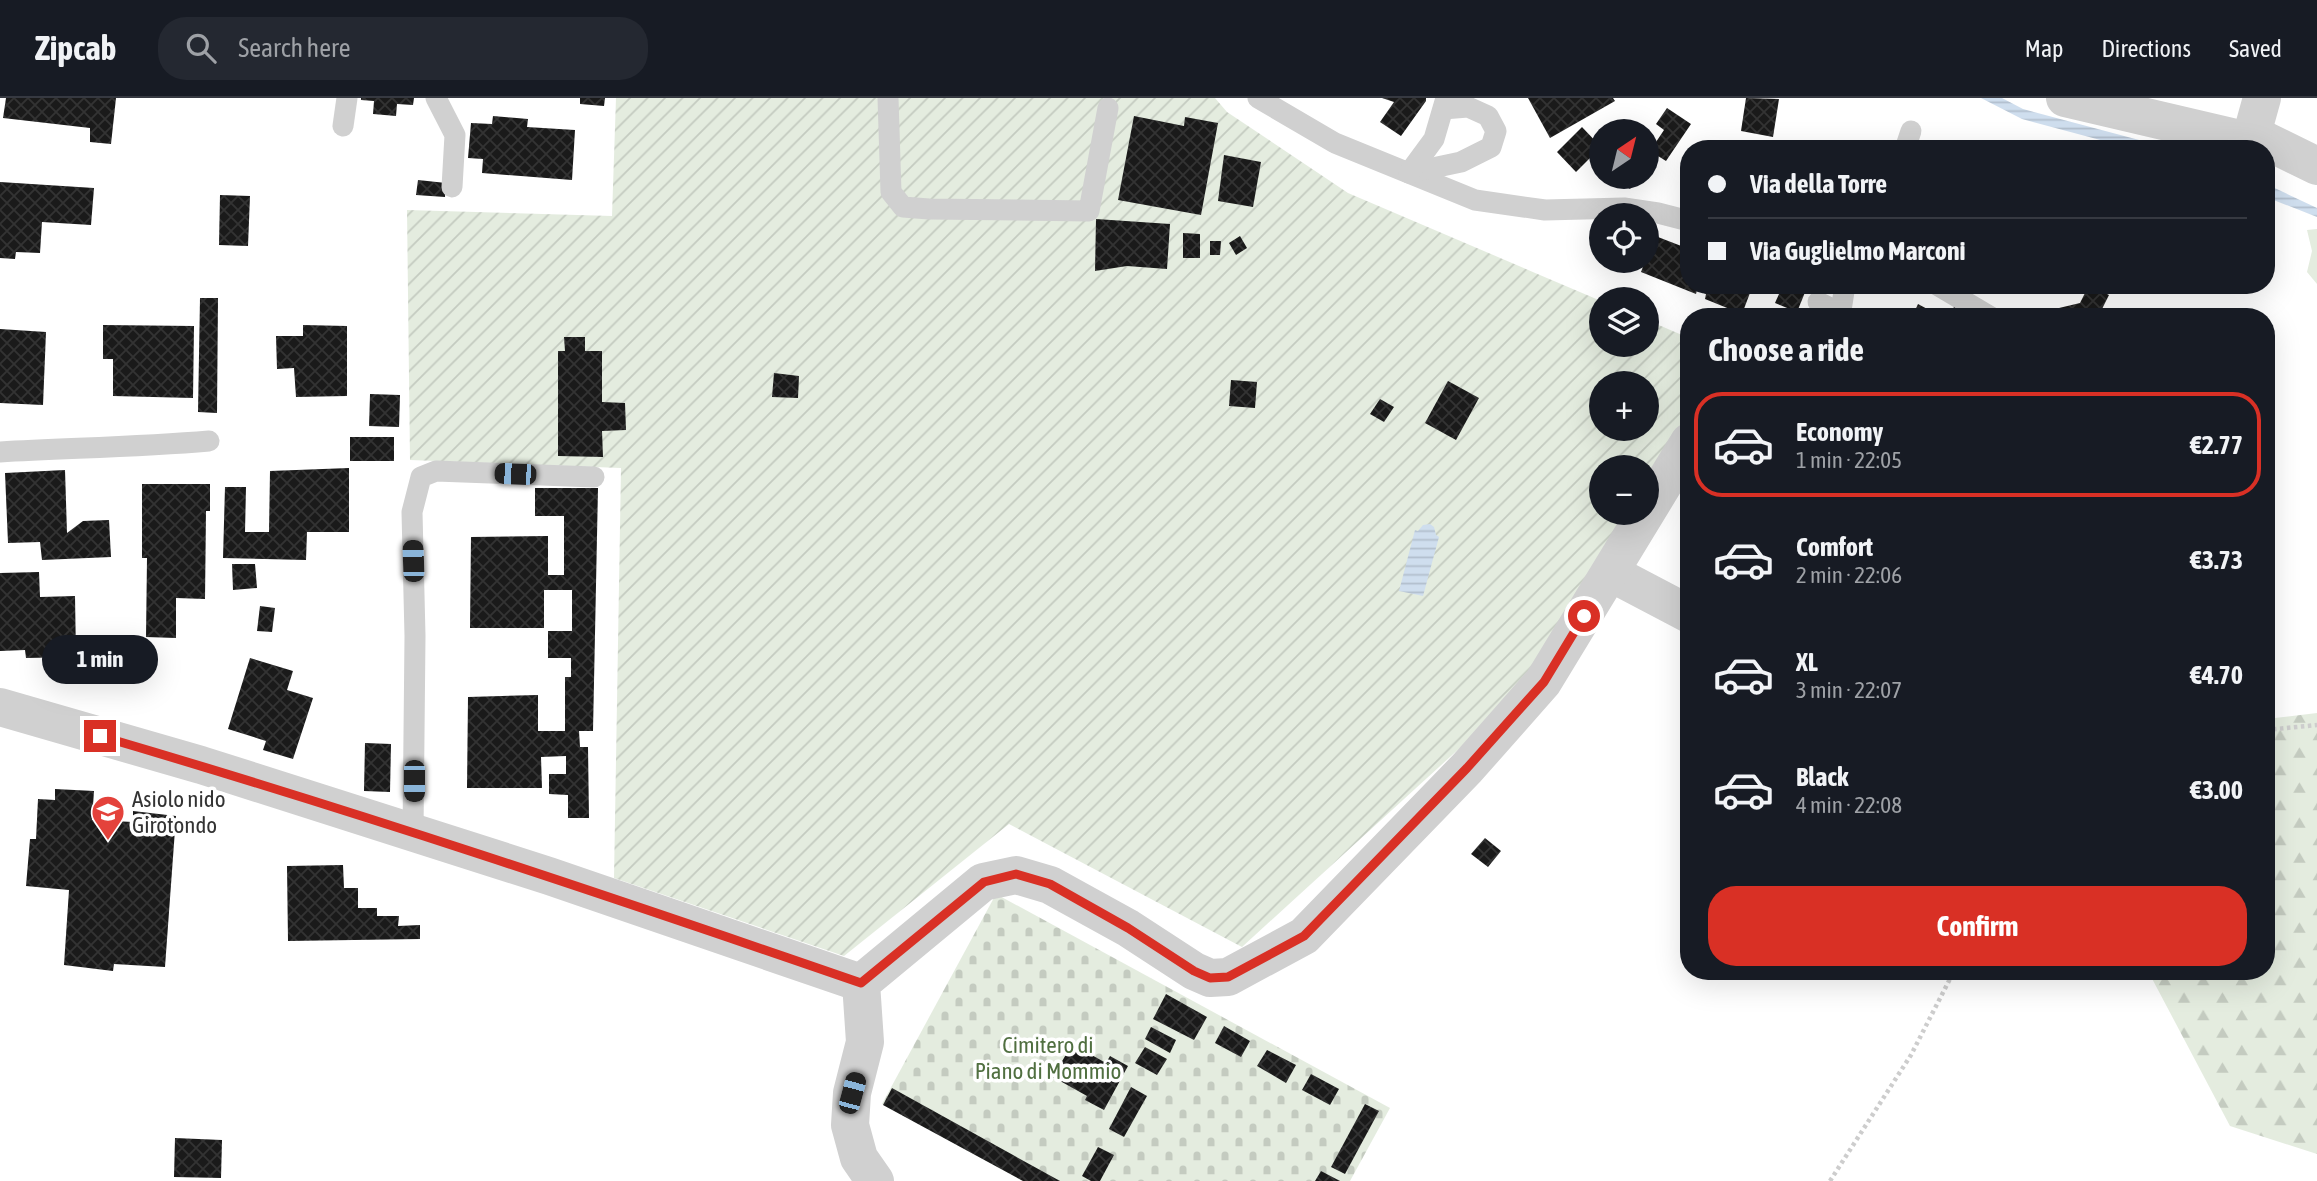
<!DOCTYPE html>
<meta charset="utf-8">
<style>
:root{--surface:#171b24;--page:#242831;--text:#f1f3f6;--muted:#9ea1a6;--line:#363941;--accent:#d93025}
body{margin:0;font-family:"Asap Condensed",sans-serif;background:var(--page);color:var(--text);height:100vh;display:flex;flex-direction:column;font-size:26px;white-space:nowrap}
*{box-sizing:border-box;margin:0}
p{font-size:23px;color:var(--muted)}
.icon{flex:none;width:38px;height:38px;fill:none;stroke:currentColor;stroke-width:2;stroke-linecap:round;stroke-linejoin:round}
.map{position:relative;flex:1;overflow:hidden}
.details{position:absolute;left:1680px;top:210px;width:595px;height:672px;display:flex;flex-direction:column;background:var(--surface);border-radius:28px;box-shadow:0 7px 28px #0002}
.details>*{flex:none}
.banner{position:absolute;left:1680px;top:42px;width:595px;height:154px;border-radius:28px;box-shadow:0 7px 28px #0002;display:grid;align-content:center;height:154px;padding:0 28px;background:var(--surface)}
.needle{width:46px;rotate:35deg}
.tools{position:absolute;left:1589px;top:21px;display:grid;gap:14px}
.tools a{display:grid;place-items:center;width:70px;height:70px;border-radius:50%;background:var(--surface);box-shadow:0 7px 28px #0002;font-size:35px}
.end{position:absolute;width:32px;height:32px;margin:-16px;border:9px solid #d93025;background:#fff;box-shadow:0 0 0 4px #fff}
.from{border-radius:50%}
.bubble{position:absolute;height:49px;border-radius:24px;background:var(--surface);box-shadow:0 7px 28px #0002;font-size:23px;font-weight:700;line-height:49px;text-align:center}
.car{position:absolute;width:21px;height:42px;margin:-21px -10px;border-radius:9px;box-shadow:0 0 5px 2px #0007;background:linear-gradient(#222 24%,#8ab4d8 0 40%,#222 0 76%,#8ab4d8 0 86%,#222 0)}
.banner b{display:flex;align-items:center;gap:24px;height:66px;font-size:26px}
.banner b+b{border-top:2px solid var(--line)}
.banner i{width:18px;height:18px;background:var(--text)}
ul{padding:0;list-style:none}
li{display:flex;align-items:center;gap:21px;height:105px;margin:0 14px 10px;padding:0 14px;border:4px solid transparent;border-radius:28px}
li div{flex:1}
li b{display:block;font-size:26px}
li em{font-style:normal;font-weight:700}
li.selected{border-color:var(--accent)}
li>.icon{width:63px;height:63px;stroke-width:1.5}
h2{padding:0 28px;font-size:32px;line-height:84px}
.action{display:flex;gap:14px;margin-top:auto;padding:14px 28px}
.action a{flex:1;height:80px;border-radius:28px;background:var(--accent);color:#fff;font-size:28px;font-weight:700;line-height:80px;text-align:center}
header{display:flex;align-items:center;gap:42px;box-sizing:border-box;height:98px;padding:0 35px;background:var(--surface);border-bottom:2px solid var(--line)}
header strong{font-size:33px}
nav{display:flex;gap:38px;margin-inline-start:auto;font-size:24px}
.search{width:490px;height:63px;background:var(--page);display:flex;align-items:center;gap:18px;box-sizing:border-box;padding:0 24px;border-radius:28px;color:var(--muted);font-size:26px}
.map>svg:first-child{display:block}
.grass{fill:#e4ecdf}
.forest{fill:url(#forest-firs)}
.cemetery{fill:url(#cemetery-stones)}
.garden{fill:url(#garden-furrows);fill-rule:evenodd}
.water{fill:url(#water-rules)}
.building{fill:url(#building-cross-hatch)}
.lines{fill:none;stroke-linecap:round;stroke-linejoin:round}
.path{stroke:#cdcdcd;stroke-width:4.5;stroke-dasharray:3.5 3.5;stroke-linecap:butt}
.lane{stroke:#d0d0d0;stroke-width:21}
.street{stroke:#d0d0d0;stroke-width:38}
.route{stroke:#d93025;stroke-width:9}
.labels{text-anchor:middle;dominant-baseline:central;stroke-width:7;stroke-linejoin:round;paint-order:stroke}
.poi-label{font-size:23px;fill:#333;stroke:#fff;text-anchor:start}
.park-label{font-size:23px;fill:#506f40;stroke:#fff}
</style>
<header>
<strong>Zipcab</strong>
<div class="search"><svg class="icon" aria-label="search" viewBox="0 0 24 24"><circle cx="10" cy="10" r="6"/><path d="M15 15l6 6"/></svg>Search here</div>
<nav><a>Map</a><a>Directions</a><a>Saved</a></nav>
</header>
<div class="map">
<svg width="2317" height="1083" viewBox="0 0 2317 1083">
<defs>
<pattern id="forest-firs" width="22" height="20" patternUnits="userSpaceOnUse" patternTransform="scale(1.75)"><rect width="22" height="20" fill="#e4ecdf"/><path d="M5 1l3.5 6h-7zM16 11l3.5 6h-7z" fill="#c4cbc0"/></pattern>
<pattern id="cemetery-stones" width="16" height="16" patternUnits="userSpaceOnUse" patternTransform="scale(1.75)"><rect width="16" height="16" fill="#e4ecdf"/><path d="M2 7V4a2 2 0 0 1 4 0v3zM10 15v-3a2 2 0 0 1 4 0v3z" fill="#c4cbc0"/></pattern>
<pattern id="garden-furrows" width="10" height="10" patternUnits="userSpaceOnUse" patternTransform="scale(1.75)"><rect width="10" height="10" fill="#e4ecdf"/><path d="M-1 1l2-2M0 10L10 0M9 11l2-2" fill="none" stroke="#c4cbc0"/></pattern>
<pattern id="water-rules" width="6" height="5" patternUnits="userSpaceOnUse" patternTransform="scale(1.75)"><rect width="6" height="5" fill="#cfdeee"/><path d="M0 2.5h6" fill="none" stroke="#b2bfcd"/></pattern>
<pattern id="building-cross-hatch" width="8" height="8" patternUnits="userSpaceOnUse" patternTransform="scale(1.75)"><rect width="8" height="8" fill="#1a1a1a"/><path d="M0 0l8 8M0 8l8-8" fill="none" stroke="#333"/></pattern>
</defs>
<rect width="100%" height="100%" fill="#fff"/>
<path class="grass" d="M2317,131V186L2307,174L2312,153L2307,132Z"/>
<path class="forest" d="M2317,615V1056L2230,1028L2148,873H2266V621Z"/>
<path class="cemetery" d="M996,796L1390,1010L1350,1083H1023L882,1006Z"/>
<path class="garden" d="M616,0H1215L1227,14L1348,95L1601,203V247H1647V222L1689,240V319L1647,386V369H1601V415H1628L1508,606L1242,849L1009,726L844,858L614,780L621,370L410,362L407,112L612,118ZM1601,285H1647V331H1601Z"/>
<g class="water">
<path d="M1981,0H2002L2023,11L2173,51H2134L2022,21Z"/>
<path d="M2266,86L2317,110V119L2266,99Z"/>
<path d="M1430,426L1434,429L1436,437L1439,439L1423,498L1399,493L1415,432L1418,433L1423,427Z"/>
</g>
<g class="building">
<path d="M6,0H116L111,46L90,44V30L3,20Z"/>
<path d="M361,0H414L413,7L397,6L396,18L373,16L374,3L361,2Z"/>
<path d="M580,0H605L604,8L580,6Z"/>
<path d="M1382,0H1426V3L1401,38L1380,24L1394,4Z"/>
<path d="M1528,0H1613L1615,3L1550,40Z"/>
<path d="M1746,0L1779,1L1773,39L1741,33Z"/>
<path d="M1667,10L1691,26L1666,63L1650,53L1664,32L1656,26Z"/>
<path d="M493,18L528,21L527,29L575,32L572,82L482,75L483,61L468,60L471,25L492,26Z"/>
<path d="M1134,18L1184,28L1185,19L1218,25L1201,117L1118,102Z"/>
<path d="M1582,29L1601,49L1576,74L1557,54Z"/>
<path d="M1224,57L1261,64L1253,109L1218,103Z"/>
<path d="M1610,79H1638L1630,91Z"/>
<path d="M418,82L446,85L445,99L416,97Z"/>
<path d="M0,84L94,90L91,127L42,124L40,155L16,154L15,161L0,160Z"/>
<path d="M220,97L250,98L248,148L219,147Z"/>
<path d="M1096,121L1170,126L1167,171L1127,168L1095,173Z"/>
<path d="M1183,135L1200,136V160H1183Z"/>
<path d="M1240,138L1247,150L1236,157L1229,145Z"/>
<path d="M1658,139L1689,151V187H1753L1742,216L1705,201L1706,196L1697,192L1696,196L1641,174L1650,150H1653Z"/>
<path d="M1210,143H1221L1220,157H1210Z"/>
<path d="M1783,187H1808L1797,214L1775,205Z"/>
<path d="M2089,187L2109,197L2098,219H2055L2059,210L2080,205Z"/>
<path d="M200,200H218L217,315L198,314Z"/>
<path d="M1918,206L1942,219H1912Z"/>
<path d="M1955,207L1980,219H1949Z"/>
<path d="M103,227L194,228L193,300L113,298V261H103Z"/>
<path d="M303,227L347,228V298L296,299L294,270L277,271L276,238H303Z"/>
<path d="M0,231L46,234L43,307L0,305Z"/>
<path d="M564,239H585V253H602V304L625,305L626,332L602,333L603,359L558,358V253H565Z"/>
<path d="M774,275L799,278L798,300L772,299Z"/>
<path d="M1231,282L1257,284L1255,310L1229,308Z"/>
<path d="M1448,283L1479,300L1456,342L1425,325Z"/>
<path d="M370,296L400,297L399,329L369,328Z"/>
<path d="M1380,301L1394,309L1384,324L1370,316Z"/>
<rect x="350" y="339" width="44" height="24"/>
<path d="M349,370V434H307L306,462L223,460L225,389H246L245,434H269L270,373Z"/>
<path d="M65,372L67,435L83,423L109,422L111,459L42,462L40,444L8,445L5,375Z"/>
<path d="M142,386H210V413H206L205,501L176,500V540L146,539L147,460H142Z"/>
<path d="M535,390H598L593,633H579L580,649H588L589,720H568V697L549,696V676H566V658L541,659L542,690H467L468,599L538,597V633H565V579H571V560H548V533H572V492H544V530H470L471,439L548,438V477H564V418H535Z"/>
<path d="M232,466H255L257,490L233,492Z"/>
<path d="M39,474L40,499L75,498L76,559L26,560L25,552L0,553V475Z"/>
<path d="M260,508L275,510L272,534L257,533Z"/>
<path d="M250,560L293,573L287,592L313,600L293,661L263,652L266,643L228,631Z"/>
<path d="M365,645L391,646L390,694L364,693Z"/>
<path d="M55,691L94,693L92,722L133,724V713L176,718L165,869L114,866L113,873L64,867L69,792L26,788L30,741H36L38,701L55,702Z"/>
<path d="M1485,740L1501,753L1488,769L1471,756Z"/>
<path d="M343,767L344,790H358V810H377V818H399L398,828L420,827V841L288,843L287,768Z"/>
<path d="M1166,896L1207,919L1194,942L1153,921Z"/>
<path d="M1224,928L1250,943L1241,959L1215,945Z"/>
<path d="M1151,929L1176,942L1170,955L1145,941Z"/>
<path d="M1072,946L1106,965L1110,958L1128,968L1104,1012L1085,1002L1087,998L1053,979Z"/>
<path d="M1145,949L1167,961L1157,977L1135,965Z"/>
<path d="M1267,952L1296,967L1286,985L1257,968Z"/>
<path d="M1311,976L1339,991L1330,1007L1302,992Z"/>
<path d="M1131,989L1147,998L1124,1039L1109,1031Z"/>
<path d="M892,990L1060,1083H1023L883,1007Z"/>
<path d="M1365,1006L1379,1013L1345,1076L1331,1069Z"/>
<path d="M175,1040L222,1042L221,1080L174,1079Z"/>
<path d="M1098,1049L1114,1057L1100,1083H1091L1082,1078Z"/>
<path d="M1321,1073L1340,1083H1315Z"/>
</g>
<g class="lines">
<g class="path">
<path d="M2266,632L2317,627"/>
<path d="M1830,1083L1911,957L1954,873"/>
</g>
<g class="lane">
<path d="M436,0L455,37L452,89"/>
<path d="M888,0L891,94L903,109L929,111L1089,113L1108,10"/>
<path d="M1258,0L1335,45L1475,102L1545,112L1624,110L1658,115L1689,123"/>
<path d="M343,28L347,0"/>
<path d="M1905,51L1911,33"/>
<path d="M1409,75L1461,64L1491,49L1496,33L1488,18L1468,9L1443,11"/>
<path d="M1409,75L1434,41L1446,0"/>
<path d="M1937,187L1991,219"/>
<path d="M1818,204L1840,215"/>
<path d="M1840,219L1845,187"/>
<path d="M0,354C70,350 139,349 209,343"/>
<path d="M413,735L415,538L412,414L421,379L436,373L594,379"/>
</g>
<g class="street">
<path d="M2065,0L2240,41L2252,36"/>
<path d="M2252,36L2317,68"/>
<path d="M2252,36L2262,0"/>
<path d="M1611,475L1689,516"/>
<path d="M0,609L201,667L549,778L861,885"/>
<path d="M875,1083L859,1060L850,1027L852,995L865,944L861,885L983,784L1016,777L1050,787L1128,830L1194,873L1210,880L1228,879L1304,838L1467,670L1543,584L1689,344"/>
</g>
</g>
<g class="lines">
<path class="route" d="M100,638C356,713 609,798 861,885L984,784L1016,776L1050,786L1128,830L1194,873L1210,880L1228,879L1304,838L1467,670L1544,584L1584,518"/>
</g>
<defs>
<symbol id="school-pin" viewBox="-11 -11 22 30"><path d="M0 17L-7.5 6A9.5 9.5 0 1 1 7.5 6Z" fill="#e4423b" stroke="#fff"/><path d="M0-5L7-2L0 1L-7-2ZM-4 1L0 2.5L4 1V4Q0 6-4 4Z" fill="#fff"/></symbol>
</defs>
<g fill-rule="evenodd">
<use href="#school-pin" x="89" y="695" width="38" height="52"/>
</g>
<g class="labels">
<g class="poi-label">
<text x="132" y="701">Asiolo nido<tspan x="132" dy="26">Girotondo</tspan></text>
</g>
<g class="park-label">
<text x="1048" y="947">Cimitero di<tspan x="1048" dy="26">Piano di Mommio</tspan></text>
</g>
</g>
</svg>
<div class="tools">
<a><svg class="needle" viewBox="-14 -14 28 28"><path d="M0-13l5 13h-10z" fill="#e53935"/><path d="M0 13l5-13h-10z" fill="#9ea1a6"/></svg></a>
<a><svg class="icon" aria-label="locate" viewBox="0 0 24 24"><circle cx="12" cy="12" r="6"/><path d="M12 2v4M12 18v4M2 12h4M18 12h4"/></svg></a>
<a><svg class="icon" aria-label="layers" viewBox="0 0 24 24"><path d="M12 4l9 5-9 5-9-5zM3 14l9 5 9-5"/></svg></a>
<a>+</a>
<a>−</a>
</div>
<i class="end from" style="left:1584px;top:518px"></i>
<i class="end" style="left:100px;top:638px"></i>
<div class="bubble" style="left:42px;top:537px;width:116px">1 min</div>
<i class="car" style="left:515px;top:376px;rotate:272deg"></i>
<i class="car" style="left:413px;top:463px;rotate:358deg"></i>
<i class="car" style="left:414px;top:683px;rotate:180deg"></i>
<i class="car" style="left:852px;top:995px;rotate:15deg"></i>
<div class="banner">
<b><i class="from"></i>Via della Torre</b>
<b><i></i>Via Guglielmo Marconi</b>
</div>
<section class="details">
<h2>Choose a ride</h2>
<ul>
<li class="selected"><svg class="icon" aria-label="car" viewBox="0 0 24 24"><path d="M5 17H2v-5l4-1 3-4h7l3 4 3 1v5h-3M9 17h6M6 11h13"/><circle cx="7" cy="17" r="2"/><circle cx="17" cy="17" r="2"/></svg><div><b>Economy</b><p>1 min · 22:05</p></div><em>€2.77</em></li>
<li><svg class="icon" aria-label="car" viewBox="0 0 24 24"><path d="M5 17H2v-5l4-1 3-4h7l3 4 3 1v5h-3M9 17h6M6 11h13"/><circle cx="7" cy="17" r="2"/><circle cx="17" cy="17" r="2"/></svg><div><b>Comfort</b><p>2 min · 22:06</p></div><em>€3.73</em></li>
<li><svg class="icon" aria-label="car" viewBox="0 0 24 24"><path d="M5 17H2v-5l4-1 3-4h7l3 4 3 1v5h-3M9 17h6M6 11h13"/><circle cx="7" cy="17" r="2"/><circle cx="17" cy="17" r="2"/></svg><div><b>XL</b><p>3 min · 22:07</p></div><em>€4.70</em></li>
<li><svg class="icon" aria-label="car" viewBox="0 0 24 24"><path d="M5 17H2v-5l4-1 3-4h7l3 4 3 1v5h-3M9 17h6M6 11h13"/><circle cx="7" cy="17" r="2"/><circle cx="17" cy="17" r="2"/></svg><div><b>Black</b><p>4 min · 22:08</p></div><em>€3.00</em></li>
</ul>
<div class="action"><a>Confirm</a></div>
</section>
</div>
